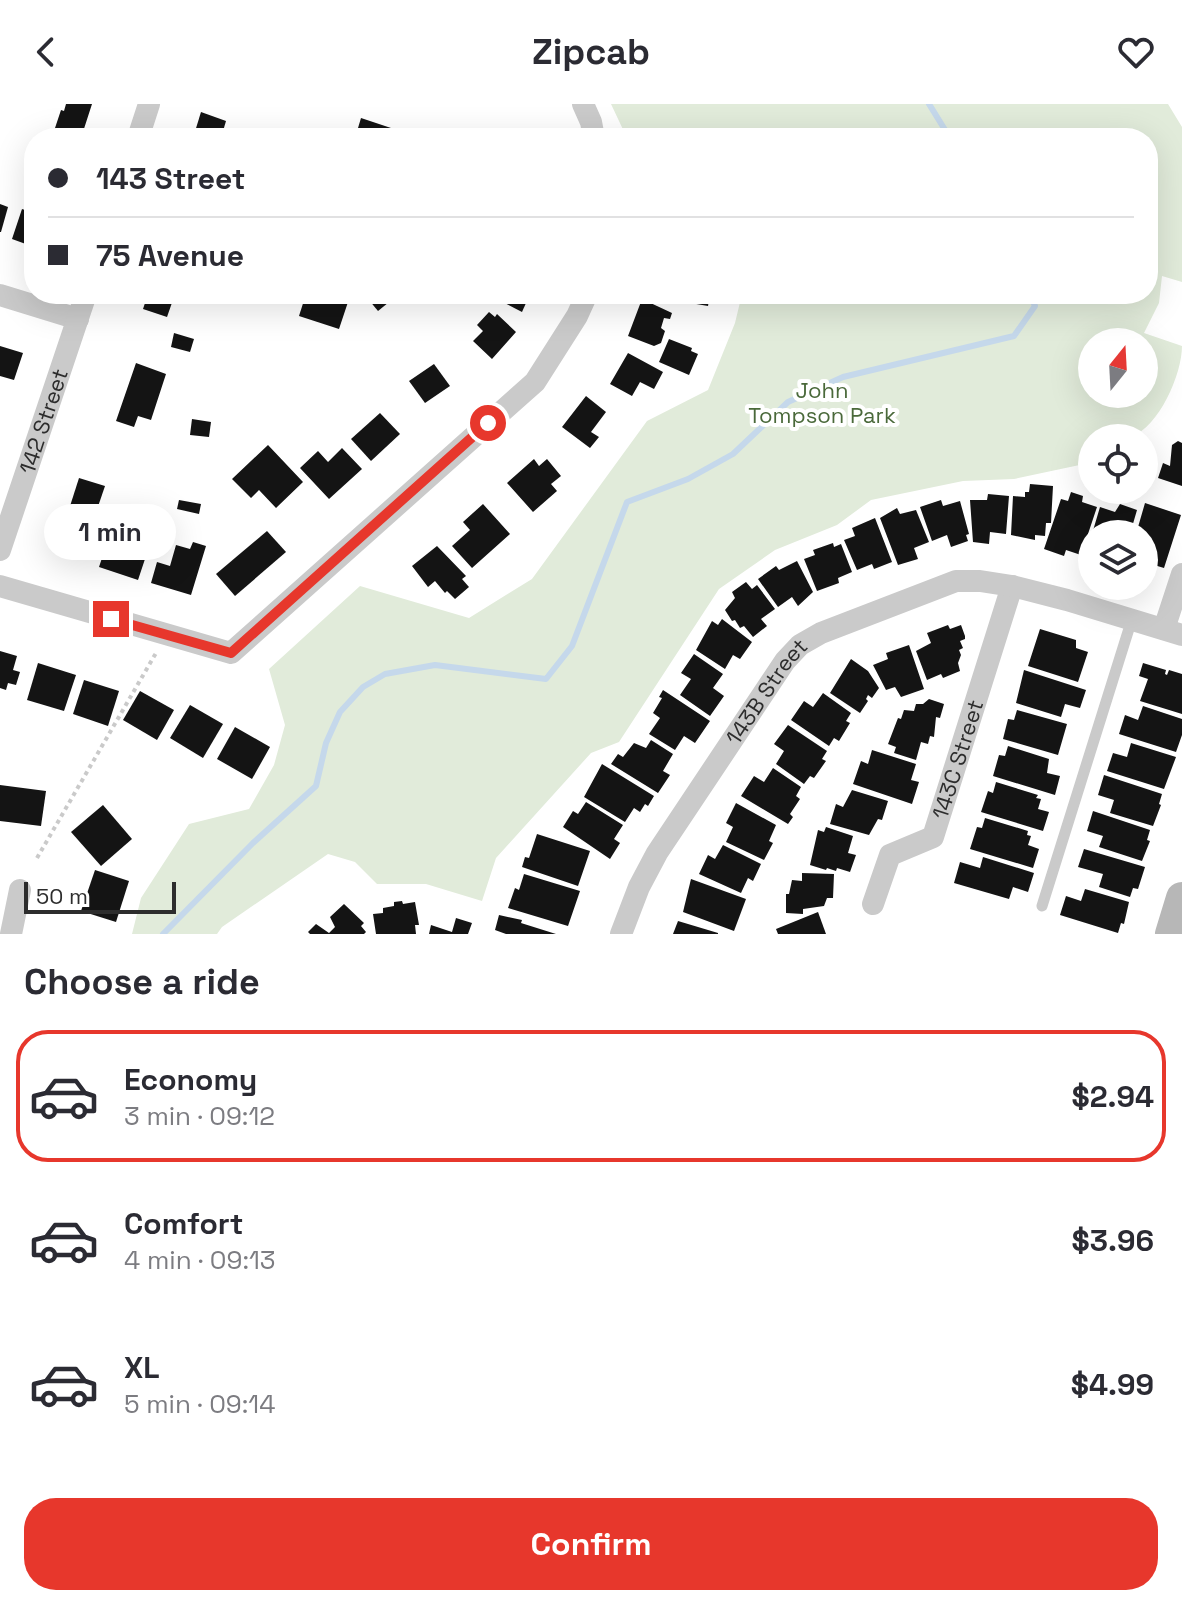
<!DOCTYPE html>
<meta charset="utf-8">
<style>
:root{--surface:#fff;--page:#f2f2f3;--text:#2b2b33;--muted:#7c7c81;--line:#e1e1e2;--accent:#e7372c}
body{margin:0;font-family:"Space Grotesk",sans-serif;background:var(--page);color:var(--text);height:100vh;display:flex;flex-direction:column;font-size:30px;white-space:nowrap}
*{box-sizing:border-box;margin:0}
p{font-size:26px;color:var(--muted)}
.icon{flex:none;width:44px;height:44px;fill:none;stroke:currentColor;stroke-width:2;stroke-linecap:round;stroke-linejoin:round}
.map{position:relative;height:830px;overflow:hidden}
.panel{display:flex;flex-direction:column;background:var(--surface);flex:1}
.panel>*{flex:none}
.top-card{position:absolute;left:24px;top:24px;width:1134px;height:176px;border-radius:32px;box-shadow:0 8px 32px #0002;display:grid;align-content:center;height:176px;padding:0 24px;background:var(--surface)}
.needle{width:52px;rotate:18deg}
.controls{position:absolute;left:1078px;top:224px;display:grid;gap:16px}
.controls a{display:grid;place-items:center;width:80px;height:80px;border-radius:50%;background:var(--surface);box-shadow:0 8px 32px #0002;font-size:40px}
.scale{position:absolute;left:24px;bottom:20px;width:152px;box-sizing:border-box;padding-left:8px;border:4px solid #2d2d2d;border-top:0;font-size:22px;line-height:28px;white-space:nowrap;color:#2d2d2d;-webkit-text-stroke:6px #fff;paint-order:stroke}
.end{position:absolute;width:36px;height:36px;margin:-18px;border:10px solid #e7372c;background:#fff;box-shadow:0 0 0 4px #fff}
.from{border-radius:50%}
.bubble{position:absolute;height:56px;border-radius:28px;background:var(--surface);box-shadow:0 8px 32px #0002;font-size:26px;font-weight:800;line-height:56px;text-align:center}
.top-card b{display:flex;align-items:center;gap:28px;height:76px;font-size:30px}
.top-card b+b{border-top:2px solid var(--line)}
.top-card i{width:20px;height:20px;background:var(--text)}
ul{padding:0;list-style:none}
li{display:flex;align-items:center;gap:24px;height:132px;margin:0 16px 12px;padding:0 8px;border:4px solid transparent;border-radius:32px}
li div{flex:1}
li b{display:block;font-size:30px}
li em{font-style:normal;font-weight:800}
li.selected{border-color:var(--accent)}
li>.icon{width:72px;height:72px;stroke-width:1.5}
h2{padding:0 24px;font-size:36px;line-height:96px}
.cta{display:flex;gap:16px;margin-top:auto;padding:16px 24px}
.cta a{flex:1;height:92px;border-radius:32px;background:var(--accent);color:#fff;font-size:32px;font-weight:800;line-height:92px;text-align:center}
header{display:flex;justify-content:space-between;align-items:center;height:104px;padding:0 24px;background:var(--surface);font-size:36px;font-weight:800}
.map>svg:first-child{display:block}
.green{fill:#e1ebda;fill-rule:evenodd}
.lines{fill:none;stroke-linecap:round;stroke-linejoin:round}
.stream{stroke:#c5d8eb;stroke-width:6}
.building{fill:#141414}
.path{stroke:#cacaca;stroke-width:4;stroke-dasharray:4 4;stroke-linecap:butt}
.service{stroke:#cacaca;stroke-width:11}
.minor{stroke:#cacaca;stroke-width:22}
.secondary{stroke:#b7b7b7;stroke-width:32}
.route{stroke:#e7372c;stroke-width:10}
.labels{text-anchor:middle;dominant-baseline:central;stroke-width:8;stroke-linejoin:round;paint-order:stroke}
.park-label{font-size:22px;fill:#4a693a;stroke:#fff}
.street-label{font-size:22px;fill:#2d2d2d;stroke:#fff}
</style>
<header><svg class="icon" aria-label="back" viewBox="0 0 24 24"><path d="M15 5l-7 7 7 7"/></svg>Zipcab<svg class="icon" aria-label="heart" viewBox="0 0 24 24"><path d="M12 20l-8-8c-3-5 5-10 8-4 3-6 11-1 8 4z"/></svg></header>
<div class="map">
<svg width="1182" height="830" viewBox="0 0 1182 830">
<rect width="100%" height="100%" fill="#fff"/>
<path class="green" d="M611,0H1168L1182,23V178L1162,172L1159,199L1144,229L1182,242C1182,270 1159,323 1131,333C1120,337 1103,334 1092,334V357L1089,359L1014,375L963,377L871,396L837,421L775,446L719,485L619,638L591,649L496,754L482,797L426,780H377L355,758L328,750L222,823L217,830H132L141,794L189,720L249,705L274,661L285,621L269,565L360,482L469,514L532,475L647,317L708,286L735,219L742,190H1148V34H627ZM1092,238H1144V290H1092Z"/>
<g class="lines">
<g class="stream">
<path d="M929,0L950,34"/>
<path d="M163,830L253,739L316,682L326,639L340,608L363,583L385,570L435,561L546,575L572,542L627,398L688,375L733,350L788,298L843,273L1014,232L1035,202L1030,190"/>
</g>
</g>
<g class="building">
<path d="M66,0H92L81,34H64L53,30L61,6L64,7Z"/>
<path d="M201,8L226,17L221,34H193Z"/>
<path d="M361,14L394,25L391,34H355Z"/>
<path d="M324,24L325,34H293L292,28Z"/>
<path d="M540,26L542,34H513L512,33Z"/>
<path d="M0,100L8,103L1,128H0Z"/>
<path d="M22,105L34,109V143L12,135Z"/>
<path d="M148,190H175L167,213L143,205Z"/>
<path d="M306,190H322L348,198L339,225L299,212Z"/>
<path d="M364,190H399L378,207Z"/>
<path d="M495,190H530L522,208L493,193Z"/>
<path d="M674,190H710L708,202L673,196Z"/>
<path d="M642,195L672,209L670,215L664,214L661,224L665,227L661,239L654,242L628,232Z"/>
<path d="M489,208L495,213L497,210L516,228L492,255L473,237L483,227L477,221Z"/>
<path d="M174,229L194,235L190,248L171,243Z"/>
<path d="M669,235L692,244L691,247L698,250L689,271L659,258Z"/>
<path d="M0,242L23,249L14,276L0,272Z"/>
<path d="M628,249L663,268L654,285L640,278L632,292L610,280Z"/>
<path d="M136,259L166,270L151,316L138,312L134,323L116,317Z"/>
<path d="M434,260L450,282L425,299L409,277Z"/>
<path d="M586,292L606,308L591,328L599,333L590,344L562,323Z"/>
<path d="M380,309L400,330L371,357L351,335Z"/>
<path d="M192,315L211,318L209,333L190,331Z"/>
<path d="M1178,337L1182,339V382L1158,374L1163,359L1170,362L1172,341Z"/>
<path d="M268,341L303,378L276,404L259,386L251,394L232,375Z"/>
<path d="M342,344L362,365L329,395L300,364L318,347L328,358Z"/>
<path d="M534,355L539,362L547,355L561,372L551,380L557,387L533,408L507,379Z"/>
<path d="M79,374L105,382L88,432L63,424Z"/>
<path d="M1030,380L1053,382L1051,419H1046L1045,432L1035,431V436L1011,431L1013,392L1025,393V388H1029Z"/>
<path d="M1071,388L1083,392L1082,398L1097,403L1081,451L1066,446L1064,452L1044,445L1061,395L1068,397Z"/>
<path d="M988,390L1009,392L1006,430L990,428L989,440L973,438L970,396H987Z"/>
<path d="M179,396L201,400L199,410L177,405Z"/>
<path d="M941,396L943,402L960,397L969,430L966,431L968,437L951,443L947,431L932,437L920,403Z"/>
<path d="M1145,399L1181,411L1164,464L1144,458V430H1136Z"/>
<path d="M483,400L510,430L472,464L452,442L470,426L463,418Z"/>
<path d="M1120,400L1137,406L1130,430H1092L1100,403L1115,408Z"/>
<path d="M897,404L900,410L916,406L929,438L914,444L918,455L898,461L880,414Z"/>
<path d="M875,414L892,458L874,465L872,460L857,466L844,436L855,432L852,424Z"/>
<path d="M141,423L151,428L145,441L135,436Z"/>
<path d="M267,427L286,448L235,492L216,470Z"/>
<path d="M1092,433V454L1085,452Z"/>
<path d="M108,436L147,449L138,476L99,463Z"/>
<path d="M193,438L206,442L191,491L151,479L157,458L170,462L176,441L190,445Z"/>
<path d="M833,439L834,443L841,440L852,468L838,474L839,479L817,487L804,455L815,451L813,446Z"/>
<path d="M437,442L466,472L462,475L469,483L455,495L447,487L445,489L435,477L428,483L412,462Z"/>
<path d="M797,457L813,488L798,502L792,493L778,503L758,475L776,462L779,466Z"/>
<path d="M746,478L752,485L757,481L775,505L761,515L767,522L753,533L744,522L740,524L735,516L732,517L725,506L735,494L732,488Z"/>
<path d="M722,515L752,538L740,555L733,551L725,565L696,546L712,517L718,521Z"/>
<path d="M948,521L950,525L961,521L965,532V535L960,537L963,544L959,546L961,551L958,559L960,567L943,574L941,570L927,576L916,547L931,539L927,529Z"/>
<path d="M1040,525L1076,536V544L1088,548L1078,578L1028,562Z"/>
<path d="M909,541L924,585L901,593L895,583L886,586L873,561L888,555L886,549Z"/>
<path d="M0,547L17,552L13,566L20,568L16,581L8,579L6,586L0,584Z"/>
<path d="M694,550L723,570L713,584L724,592L710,612L680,591L691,575L681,569Z"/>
<path d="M851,555L868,567L879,584L872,594L868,591L866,595L868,597L860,609L830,589Z"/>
<path d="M38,559L76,571L64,607L27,596Z"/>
<path d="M1143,559L1166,566L1165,570L1167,571L1169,566L1182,570V610L1140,597L1148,575L1139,572Z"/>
<path d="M1024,566L1086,586L1080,604L1065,600L1061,613L1016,599Z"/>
<path d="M84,576L119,587L108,622L73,610Z"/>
<path d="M663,586L710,617L695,639L684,632L675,646L649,630L660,614L653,609L662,594L659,593Z"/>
<path d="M140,587L174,606L157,636L123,616Z"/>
<path d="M823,589L851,609L846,617L850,619L839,637L834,634L829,642L791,616L804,597L813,603Z"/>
<path d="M929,595L944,600L940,614L936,613L934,633L930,632L928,640L921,638L916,656L894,649L896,643L888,640L898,614L901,615L904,606L914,607L916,600H923Z"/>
<path d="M190,601L223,620L203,654L170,634Z"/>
<path d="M1143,602L1182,615V631L1176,648L1119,630L1125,611L1138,616Z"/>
<path d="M1017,606L1067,620L1058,651L1003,635L1008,615L1014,616Z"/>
<path d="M788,621L827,647L822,655L826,657L814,674L810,672L804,680L776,660L784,647L774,640Z"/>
<path d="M235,623L270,643L252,675L217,655Z"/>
<path d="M651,636L673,650L663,667L670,671L658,689L611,660L618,650L623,653L634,639L646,644Z"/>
<path d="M1131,639L1176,653L1164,685L1107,667L1113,649L1127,653Z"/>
<path d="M1008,642L1049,655L1047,669L1060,672L1055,691L993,672L999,651L1005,652Z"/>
<path d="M872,646L916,660L911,676L919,678L912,700L853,680L861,657L868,660Z"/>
<path d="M602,660L654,692L648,702L645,700L640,708L634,704L625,718L584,693Z"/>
<path d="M773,664L801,683L796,692L800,695L790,710L793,713L788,720L741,692L754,672L764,678Z"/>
<path d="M1104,671L1162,690L1159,700L1161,701L1153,722L1110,709L1114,696L1098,691Z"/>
<path d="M996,678L1038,691L1036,694L1041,695L1038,705L1049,708L1043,727L981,708L988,687L993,689Z"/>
<path d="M0,681L46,687L41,722L0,717Z"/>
<path d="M852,686L888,697L882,716L878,715L869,731L830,720L836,700L843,703Z"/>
<path d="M586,698L623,721L614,735L620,739L610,755L563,723L573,707L578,710Z"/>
<path d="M736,699L776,721L769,737L773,739L764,756L726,738L733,723L726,719Z"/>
<path d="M103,701L132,735L101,762L71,728Z"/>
<path d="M1093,707L1150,726L1147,736L1150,737L1142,757L1099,743L1103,732L1087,727Z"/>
<path d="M985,714L1028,727L1027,731L1031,732L1028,741L1039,745L1033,764L970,745L977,723L982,724Z"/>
<path d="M826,723L853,732L848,749L856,751L850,768L837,764L836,767L827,764L826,766L810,761L818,726L824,728Z"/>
<path d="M537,730L590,747L578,782L522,763L525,753L529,754Z"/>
<path d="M723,741L761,760L753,777L748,774L741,789L699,770L708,751L715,755Z"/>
<path d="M1084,745L1145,763L1138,785L1133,784L1130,793L1099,783L1103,770L1078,763Z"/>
<path d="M983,753L1034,769L1028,788L1013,783L1009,795L954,779L960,758L980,764Z"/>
<path d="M95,766L129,777L116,818L81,807Z"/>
<path d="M802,769L834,770L833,794H827L824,802L803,805V810L786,809V790H789L792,776L802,777Z"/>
<path d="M524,770L580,787L568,822L508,804L515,784L519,786Z"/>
<path d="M691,775L746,795L734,827L683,808Z"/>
<path d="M1085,785L1129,798L1124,820L1121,819L1118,829L1060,811L1066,792L1081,797Z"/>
<path d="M402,797L403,800L415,798L419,821H415L416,830H376L373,810L383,809V804L394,802V798Z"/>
<path d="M344,800L364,819L361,822L366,828L364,830H310L308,828L316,820L329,829L335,823L330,813Z"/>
<path d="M818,808L826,830H778L776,825Z"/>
<path d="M499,811L522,816L521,819L556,830H506L495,826Z"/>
<path d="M456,814L472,819L468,830H429L431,821L452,828Z"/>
<path d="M678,817L718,829V830H673Z"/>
</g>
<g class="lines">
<path class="path" d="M37,754L156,549"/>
<path class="service" d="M1042,802L1132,515"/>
<g class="minor">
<path d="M583,0L591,18L594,34"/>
<path d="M138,34L149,0"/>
<path d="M0,191L78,215"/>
<path id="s1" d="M0,446L86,190"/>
<path d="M0,482L231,549L535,278L577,212L587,190"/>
<path d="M1164,525L1182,470"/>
<path id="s2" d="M873,800L890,751L933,733L1012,482"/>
<path d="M11,830L20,786"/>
<path id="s3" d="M621,830L639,783L657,749L785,557L800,541L821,529L956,477H980L1012,482L1067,496L1182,531"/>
</g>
<path class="secondary" d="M1171,830L1182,794"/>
</g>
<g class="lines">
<path class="route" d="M111,515L231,549L488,319"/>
</g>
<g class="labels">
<g class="park-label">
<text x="822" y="286">John<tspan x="822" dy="25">Tompson Park</tspan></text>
</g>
<g class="street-label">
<text stroke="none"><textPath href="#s1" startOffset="136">142 Street</textPath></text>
<text stroke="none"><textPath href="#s3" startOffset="284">143B Street</textPath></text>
<text stroke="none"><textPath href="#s2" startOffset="180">143C Street</textPath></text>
</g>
</g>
</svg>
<div class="controls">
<a><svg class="needle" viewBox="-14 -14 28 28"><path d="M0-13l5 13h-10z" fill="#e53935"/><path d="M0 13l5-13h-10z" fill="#7c7c81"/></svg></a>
<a><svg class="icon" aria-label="locate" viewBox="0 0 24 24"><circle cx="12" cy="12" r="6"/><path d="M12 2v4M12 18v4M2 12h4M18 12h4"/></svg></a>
<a><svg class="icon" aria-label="layers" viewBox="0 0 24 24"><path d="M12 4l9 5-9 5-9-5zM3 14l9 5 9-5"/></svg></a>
</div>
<div class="scale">50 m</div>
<i class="end from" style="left:488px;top:319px"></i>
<i class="end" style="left:111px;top:515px"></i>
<div class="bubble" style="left:44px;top:400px;width:132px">1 min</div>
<div class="top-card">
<b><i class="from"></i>143 Street</b>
<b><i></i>75 Avenue</b>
</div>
</div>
<section class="panel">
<h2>Choose a ride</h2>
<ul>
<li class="selected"><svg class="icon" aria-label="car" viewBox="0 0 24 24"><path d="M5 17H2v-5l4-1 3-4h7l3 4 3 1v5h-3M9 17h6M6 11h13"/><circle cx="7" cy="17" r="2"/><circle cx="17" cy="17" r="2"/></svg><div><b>Economy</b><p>3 min · 09:12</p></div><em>$2.94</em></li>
<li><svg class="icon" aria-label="car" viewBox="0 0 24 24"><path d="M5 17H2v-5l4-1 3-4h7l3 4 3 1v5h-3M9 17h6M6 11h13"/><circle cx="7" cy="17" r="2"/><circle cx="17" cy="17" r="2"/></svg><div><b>Comfort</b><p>4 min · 09:13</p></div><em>$3.96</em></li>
<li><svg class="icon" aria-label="car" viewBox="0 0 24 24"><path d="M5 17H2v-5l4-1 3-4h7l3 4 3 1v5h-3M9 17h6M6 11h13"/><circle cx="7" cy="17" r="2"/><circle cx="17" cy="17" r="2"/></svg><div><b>XL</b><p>5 min · 09:14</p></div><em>$4.99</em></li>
</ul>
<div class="cta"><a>Confirm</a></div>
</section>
